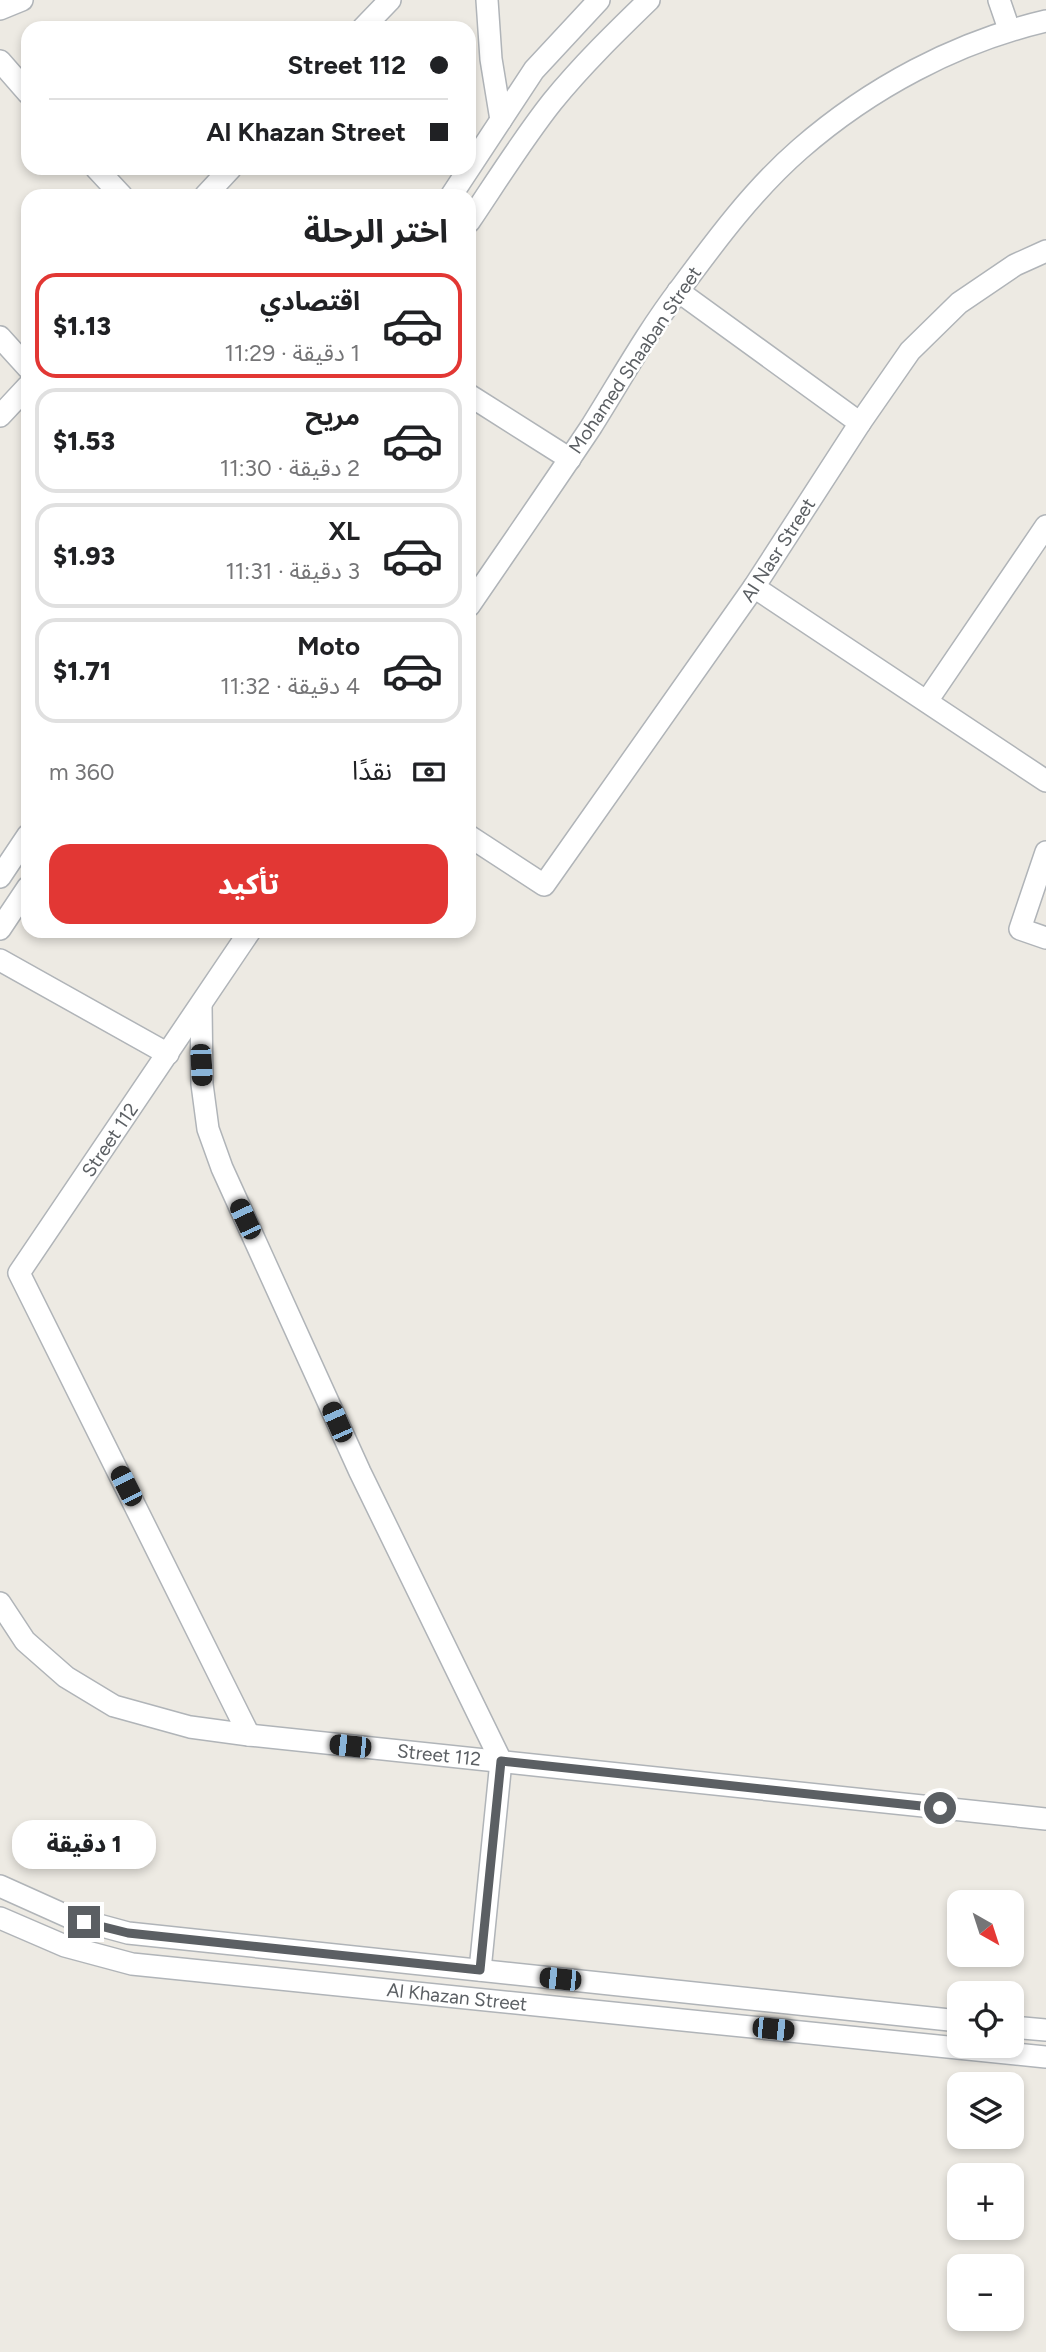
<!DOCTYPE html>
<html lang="ar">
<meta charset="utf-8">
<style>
:root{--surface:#fff;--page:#f2f2f2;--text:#202124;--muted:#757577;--line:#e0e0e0;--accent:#e23734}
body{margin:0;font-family:Figtree,"Noto Sans Arabic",sans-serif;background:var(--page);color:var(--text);direction:rtl;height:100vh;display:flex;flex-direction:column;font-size:26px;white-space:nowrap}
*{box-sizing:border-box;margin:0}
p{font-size:23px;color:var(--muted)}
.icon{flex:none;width:38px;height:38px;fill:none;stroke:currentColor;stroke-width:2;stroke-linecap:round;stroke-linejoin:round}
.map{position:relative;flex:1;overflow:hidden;direction:ltr}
.drawer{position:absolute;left:21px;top:189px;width:455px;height:749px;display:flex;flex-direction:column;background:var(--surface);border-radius:21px;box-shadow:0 4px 10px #0003;direction:rtl}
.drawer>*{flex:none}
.hud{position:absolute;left:21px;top:21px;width:455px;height:154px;border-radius:21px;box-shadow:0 4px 10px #0003;direction:rtl;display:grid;align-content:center;height:154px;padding:0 28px;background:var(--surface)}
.needle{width:46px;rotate:141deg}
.buttons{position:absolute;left:947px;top:1890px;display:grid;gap:14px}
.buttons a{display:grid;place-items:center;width:77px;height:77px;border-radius:14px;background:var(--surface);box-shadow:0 4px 10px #0003;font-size:35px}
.end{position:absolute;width:32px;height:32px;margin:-16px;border:9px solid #5b5f63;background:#fff;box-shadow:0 0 0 4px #fff}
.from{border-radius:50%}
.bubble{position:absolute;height:49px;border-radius:21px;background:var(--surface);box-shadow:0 4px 10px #0003;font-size:23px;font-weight:800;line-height:49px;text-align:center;direction:rtl}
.car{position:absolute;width:21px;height:42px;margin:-21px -10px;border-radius:9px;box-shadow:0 0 5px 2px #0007;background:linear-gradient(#222 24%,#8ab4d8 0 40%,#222 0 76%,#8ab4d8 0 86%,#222 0)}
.hud b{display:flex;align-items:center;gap:24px;height:66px;font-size:26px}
.hud b+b{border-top:2px solid var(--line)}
.hud i{width:18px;height:18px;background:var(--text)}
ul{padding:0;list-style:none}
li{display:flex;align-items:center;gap:21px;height:105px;margin:0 14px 10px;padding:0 14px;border:4px solid var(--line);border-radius:21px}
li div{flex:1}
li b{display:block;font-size:26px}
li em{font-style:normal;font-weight:800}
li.current{border-color:var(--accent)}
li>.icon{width:63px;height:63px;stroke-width:1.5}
h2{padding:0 28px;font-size:32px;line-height:84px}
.pay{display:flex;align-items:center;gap:18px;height:77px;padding:0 28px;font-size:26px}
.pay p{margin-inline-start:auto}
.button{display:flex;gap:14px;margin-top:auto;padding:14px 28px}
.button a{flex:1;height:80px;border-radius:21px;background:var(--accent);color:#fff;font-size:28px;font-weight:800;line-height:80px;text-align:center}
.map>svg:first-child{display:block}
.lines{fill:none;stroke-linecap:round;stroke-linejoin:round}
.minor-casing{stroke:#b0b4b8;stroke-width:24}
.minor{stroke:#fff;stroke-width:21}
.route{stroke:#5b5f63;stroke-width:9}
.labels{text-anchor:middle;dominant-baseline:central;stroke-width:5;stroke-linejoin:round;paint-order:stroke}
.street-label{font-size:19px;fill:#5b5f63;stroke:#fff}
</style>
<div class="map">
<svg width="1046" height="2352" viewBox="0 0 1046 2352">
<rect width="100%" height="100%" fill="#edeae3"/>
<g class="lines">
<defs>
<g id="minor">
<path d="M487,0L491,59L501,120"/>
<path d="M999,0L1009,29"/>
<path d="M0,9L22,0"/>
<path d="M363,28L390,0"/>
<path d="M0,61L28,93"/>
<path d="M96,168L122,196"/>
<path d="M205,196L231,168"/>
<path d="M451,196L534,70L599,0"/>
<path d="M469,222C496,182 522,140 552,102C582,65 616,32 649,0"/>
<path d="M678,291L860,423"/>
<path d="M0,337L28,368"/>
<path d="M469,395L570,459"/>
<path d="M0,416L28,386"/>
<path d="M754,587L1046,781"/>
<path d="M469,606C510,546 551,487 591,427C620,381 647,332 680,289C716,240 754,189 800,149C870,88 956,42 1046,21"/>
<path d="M927,701L1046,526"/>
<path d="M469,836L544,885L754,587L860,423L910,351L959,303L1015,265L1046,251"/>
<path d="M1046,852L1020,929L1046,938"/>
<path d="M0,877L28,835"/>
<path d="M0,929L28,887"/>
<path d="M0,960L168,1054"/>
<path d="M201,1006L202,1084L208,1129L222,1168L360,1472L501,1761L480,1970"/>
<path d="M0,1603L25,1641L66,1677L114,1706L190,1727L249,1735L1046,1819"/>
<path d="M249,1735L19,1273L250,931"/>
<path d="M0,1886L69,1917L128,1933L959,2021"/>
<path d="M0,1918L65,1946L132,1964L1046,2057"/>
<path d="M1012,2027L1046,2030"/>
</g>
</defs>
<use href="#minor" class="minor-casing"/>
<use href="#minor" class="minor"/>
</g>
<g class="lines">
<path class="route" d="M84,1922L128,1933L480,1970L501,1761L940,1808"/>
</g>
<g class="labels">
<g class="street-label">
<text transform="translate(635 360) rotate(-56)">Mohamed Shaaban Street</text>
<text transform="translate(778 550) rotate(-57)">Al Nasr Street</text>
<text transform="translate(110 1140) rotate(-56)">Street 112</text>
<text transform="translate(439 1755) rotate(6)">Street 112</text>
<text transform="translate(457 1997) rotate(6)">Al Khazan Street</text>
</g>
</g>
</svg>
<div class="buttons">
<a><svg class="needle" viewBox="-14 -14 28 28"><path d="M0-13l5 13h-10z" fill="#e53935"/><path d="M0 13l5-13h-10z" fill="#757577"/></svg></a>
<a><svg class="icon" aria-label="locate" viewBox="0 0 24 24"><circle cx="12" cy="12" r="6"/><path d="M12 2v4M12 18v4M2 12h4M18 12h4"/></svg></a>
<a><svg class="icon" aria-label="layers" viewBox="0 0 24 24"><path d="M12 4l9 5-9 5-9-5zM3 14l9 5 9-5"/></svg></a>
<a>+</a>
<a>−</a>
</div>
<i class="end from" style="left:940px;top:1808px"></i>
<i class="end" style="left:84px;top:1922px"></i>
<div class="bubble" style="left:12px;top:1820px;width:144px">1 دقيقة</div>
<i class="car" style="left:201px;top:1065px;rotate:177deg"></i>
<i class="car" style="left:245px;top:1219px;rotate:335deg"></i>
<i class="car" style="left:337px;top:1422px;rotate:336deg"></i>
<i class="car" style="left:126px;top:1486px;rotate:333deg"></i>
<i class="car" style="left:350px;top:1746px;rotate:276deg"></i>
<i class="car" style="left:560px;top:1979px;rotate:276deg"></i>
<i class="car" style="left:773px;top:2029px;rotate:96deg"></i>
<div class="hud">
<b><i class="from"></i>Street 112</b>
<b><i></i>Al Khazan Street</b>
</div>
<section class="drawer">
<h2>اختر الرحلة</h2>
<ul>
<li class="current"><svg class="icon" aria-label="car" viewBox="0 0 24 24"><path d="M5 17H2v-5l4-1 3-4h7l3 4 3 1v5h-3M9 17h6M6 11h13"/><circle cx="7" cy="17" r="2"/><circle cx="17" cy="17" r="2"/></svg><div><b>اقتصادي</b><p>1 دقيقة · 11:29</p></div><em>$1.13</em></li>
<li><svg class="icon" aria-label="car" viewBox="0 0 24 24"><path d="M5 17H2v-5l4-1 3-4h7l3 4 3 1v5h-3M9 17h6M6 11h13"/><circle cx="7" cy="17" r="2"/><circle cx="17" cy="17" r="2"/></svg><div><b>مريح</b><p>2 دقيقة · 11:30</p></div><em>$1.53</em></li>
<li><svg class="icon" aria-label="car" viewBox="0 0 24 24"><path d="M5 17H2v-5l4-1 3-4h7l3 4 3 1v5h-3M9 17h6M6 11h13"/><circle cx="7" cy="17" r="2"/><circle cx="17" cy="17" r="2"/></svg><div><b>XL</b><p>3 دقيقة · 11:31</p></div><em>$1.93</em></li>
<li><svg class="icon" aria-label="car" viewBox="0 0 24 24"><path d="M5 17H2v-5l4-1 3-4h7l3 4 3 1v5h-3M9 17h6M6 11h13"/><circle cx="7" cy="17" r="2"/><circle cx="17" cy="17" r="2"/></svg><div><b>Moto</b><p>4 دقيقة · 11:32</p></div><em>$1.71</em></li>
</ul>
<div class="pay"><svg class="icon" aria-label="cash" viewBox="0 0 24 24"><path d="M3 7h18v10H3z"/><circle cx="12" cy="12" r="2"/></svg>نقدًا<p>360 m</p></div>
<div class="button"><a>تأكيد</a></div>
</section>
</div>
